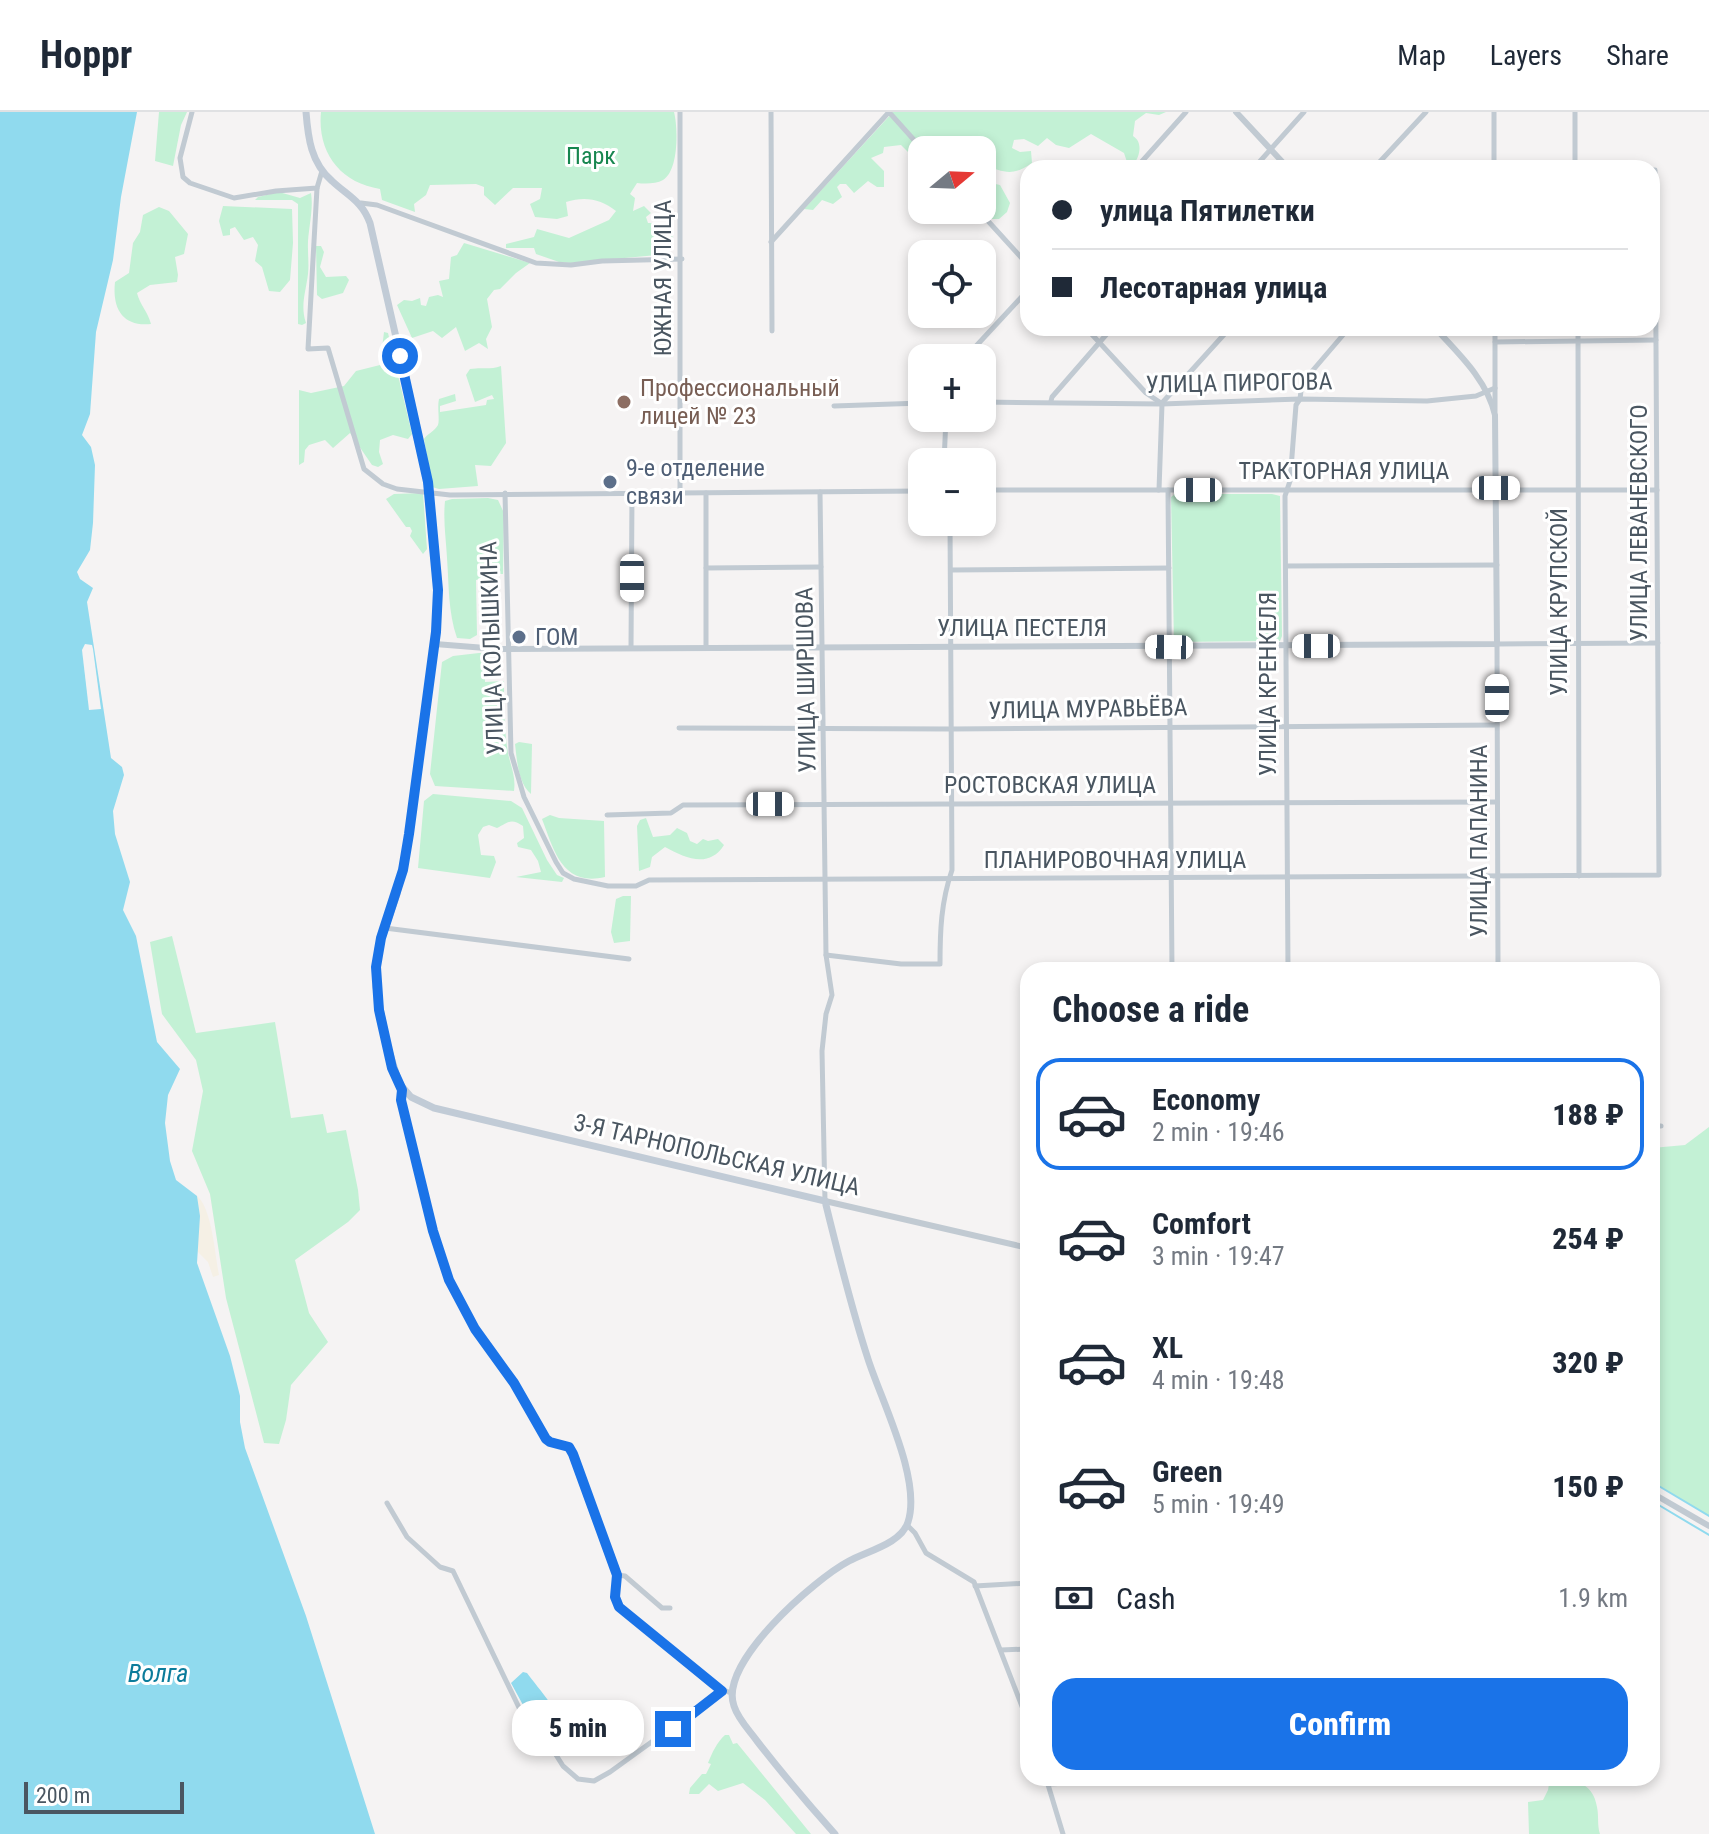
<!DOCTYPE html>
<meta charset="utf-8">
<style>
:root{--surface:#fff;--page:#f6f6f7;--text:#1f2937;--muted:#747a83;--line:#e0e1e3;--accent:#1a73e8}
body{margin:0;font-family:"Roboto Condensed",sans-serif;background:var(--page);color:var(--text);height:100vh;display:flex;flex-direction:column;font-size:30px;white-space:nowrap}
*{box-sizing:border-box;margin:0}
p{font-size:26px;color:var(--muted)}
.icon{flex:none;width:44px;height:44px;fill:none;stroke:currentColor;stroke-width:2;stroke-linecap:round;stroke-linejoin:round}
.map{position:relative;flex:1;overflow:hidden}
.drawer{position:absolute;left:1020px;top:850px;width:640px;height:824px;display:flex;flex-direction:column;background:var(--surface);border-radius:24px;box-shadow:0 4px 12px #0003}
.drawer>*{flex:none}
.banner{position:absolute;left:1020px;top:48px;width:640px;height:176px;border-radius:24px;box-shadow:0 4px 12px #0003;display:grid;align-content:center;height:176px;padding:0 32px;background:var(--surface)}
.needle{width:52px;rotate:71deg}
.fabs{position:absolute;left:908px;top:24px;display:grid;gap:16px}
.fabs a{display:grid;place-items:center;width:88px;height:88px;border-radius:16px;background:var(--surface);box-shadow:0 4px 12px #0003;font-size:40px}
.scale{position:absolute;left:24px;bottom:20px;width:160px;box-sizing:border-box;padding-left:8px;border:4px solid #4a5661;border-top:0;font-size:22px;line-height:28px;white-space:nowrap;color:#4a5661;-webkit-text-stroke:6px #fff;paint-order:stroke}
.end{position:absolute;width:36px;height:36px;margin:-18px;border:10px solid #1a73e8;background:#fff;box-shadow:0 0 0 4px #fff}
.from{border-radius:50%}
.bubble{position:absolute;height:56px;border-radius:24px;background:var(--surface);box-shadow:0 4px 12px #0003;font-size:26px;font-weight:800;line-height:56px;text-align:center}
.car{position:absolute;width:24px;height:48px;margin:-24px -12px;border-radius:10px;box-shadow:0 0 6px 2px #0007;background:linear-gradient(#fff 24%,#345 0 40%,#fff 0 76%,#345 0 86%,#fff 0)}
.banner b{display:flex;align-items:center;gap:28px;height:76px;font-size:30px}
.banner b+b{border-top:2px solid var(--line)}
.banner i{width:20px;height:20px;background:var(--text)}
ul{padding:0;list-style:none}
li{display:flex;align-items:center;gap:24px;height:112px;margin:0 16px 12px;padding:0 16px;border:4px solid transparent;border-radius:24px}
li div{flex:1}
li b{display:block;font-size:30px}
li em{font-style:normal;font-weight:800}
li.current{border-color:var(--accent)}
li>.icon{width:72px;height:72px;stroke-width:1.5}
h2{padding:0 32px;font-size:36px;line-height:96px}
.pay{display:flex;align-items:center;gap:20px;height:88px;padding:0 32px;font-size:30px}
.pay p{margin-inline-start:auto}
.primary-button{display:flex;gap:16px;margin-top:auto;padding:16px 32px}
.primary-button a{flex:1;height:92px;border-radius:24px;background:var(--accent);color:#fff;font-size:32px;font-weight:800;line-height:92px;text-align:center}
header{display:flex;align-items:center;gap:48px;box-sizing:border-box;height:112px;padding:0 40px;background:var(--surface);border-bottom:2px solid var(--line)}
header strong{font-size:38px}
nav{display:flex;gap:44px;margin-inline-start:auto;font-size:28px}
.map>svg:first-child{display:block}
.green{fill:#c3f1d5}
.sand{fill:#f5f0e5}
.water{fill:#90daee}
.pier{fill:#f5f3f3}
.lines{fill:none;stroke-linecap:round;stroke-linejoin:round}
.stream{stroke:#90daee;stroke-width:2}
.minor{stroke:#c1cad2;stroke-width:5}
.tertiary{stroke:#c1cad2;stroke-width:6}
.secondary{stroke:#c1cbd6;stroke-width:7}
.route{stroke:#1a73e8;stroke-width:10}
.education-dot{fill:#8d6e63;stroke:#fff;stroke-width:3}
.service-dot{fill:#5c6f8a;stroke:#fff;stroke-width:3}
.labels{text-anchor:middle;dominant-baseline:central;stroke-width:6;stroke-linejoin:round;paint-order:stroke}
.park-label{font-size:24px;fill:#17864f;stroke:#fff}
.street-label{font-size:24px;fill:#4a5661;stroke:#fff}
.education-label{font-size:24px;fill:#785e54;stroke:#fff;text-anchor:start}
.service-label{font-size:24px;fill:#4e5e75;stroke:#fff;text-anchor:start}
.water-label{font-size:26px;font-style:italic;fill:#0c7c9b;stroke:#fff}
</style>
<header>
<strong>Hoppr</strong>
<nav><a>Map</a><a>Layers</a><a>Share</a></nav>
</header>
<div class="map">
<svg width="1709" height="1722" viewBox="0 0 1709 1722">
<rect width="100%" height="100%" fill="#f5f3f3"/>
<g class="green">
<path d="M159,0H187L181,13L173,54L155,49Z"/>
<path d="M321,0H674C678,15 679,59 663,68C656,72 645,72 637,71L630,82L635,86L633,99L644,94L651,101L646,105L648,111H666L673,115L672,131L656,130L657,143L571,151L559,150L536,142L534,136H506V132L534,125L537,117L569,126L609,108L616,99C601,87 585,84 566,90L568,104L557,107L535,105L530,92L540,87L542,76H513L495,93L484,83V75L476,72L430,73L426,83L414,92L415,100L382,88L380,77C340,71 317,40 321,0Z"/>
<path d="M893,0H1166L1159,3L1146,1L1135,9L1133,24C1143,30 1140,44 1134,52L1128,53L1124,41L1091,22L1069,36L1056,33L1047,26L1038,34L1024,27L1014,28L1012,36L1020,40L1031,39L1032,51C1012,65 1005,60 982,53V38H922V54L901,33L884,35L883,41L871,46L884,59V75H877L868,69L854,81L846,72H840L837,75L842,85L833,92L822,88L813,98L804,97Z"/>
<path d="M982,69L1000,73L1010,91L1007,100L999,107H989L980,98H982Z"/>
<path d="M279,80L300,86L311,81C314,99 307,121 308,137C308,145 309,153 308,162C306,179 300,194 306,211L302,213L298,212V92L292,88H255L258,85Z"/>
<path d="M223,94L292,97L293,131L290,168L280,180L269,179L262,155L255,149L258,133L253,125L244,128L235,115L230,117V123L223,124L219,109Z"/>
<path d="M159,95L169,99L188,122L184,142L175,145L178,163L177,170L150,173L137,181C140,193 148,200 151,212C123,215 112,197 115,170L129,161L133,131L140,120L143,103Z"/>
<path d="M464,131L530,151L516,161L500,177L494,178L487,187L492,215L486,227L488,237L479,231L465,239L456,215L442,226L433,219L412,226L397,193L404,188L412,189L420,186L421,193L426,194L429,185L438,183L443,185L439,169L449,167L451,145L457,143Z"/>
<path d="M316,134H321L324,140L320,155L326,165L346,164L349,168L343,181L322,187L317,183Z"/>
<path d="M384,220L388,221L412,322L408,327L393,323L380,328L379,340L383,352L378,355L372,353L350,321L333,336L325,328L309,333L305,338L304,350L299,353V278L311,281L344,274L356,259L380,253Z"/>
<path d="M501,254L506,331L491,354L475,353L478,374L439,377L432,375L424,327C427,322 435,319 438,313C440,308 437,295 439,287L455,282L456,289L440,294V300L486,293L487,288L494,287L492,283L475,290L466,263L470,257C482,255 490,258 501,254Z"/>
<path d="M423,381L427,437L423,442L410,424L412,419L410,415H406L386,387L394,382Z"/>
<path d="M1175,382H1272L1280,384L1282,524L1280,529L1174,530L1171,385Z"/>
<path d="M488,386L498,388L504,401L503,462H487L486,466L476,468L477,523L470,527L457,526C448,500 449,473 447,446C446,426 443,409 445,389L452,387Z"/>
<path d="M479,541H484L485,570L504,569C504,593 504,617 508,641C511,655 516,665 514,679L435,674L430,662L442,550L453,544Z"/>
<path d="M519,630L532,632L531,682C518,671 517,648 515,632Z"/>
<path d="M433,682L511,689L522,696L547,748L557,763L564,766L562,770L516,765L541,760L538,749L531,738L518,735L517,731L524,726L523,714C511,706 509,710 497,716L489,713L483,715L478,723L481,743L494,744L496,750L490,766L418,756L424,689Z"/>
<path d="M550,703L559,706L604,709L605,765C562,775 554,738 542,707Z"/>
<path d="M646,706L653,725L670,723L677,716L687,721L690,729L697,732L703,727L708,729L718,727L724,733C709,757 685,746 665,735L652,745L650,755L639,759L637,714L640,708Z"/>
<path d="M623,784H631L630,829L614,831L611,820L616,787Z"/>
<path d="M172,824L196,921L275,910L291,1006L323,1002L327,1021L346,1018L358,1078L360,1098L348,1110L295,1148L309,1201L328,1230L291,1273L286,1308L279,1332L264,1331L226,1186L210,1082L192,1039L203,979L196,948L162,902L150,830Z"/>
<path d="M1709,1015V1404L1652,1370V1036L1685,1033Z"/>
<path d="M725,1623H729L733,1632L737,1631L811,1722H796L765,1688L743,1671L718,1679L709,1672L699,1682H689L690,1676L702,1662H706L711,1652L708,1651C712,1641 717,1630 725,1623Z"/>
<path d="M1550,1666C1571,1666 1593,1669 1597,1695C1599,1704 1597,1713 1600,1722H1529L1528,1690L1543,1688L1548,1678Z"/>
</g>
<path class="sand" d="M197,1084C212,1096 215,1143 219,1163L213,1165L208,1150L196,1138L200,1104Z"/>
<g class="water">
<path d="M0,0H137L121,85L113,148L96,220L90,302L82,323L91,335L95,353L93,411L90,438L77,460L80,467L93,476L87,490L111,646L122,655L124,663L113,699L115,722L130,770L123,798L136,824L157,930L180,957L168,983L165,1011L170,1049L176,1068L197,1084L200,1104L197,1151L230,1244L240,1284V1310L245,1336L306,1504L375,1722H0Z"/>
<path d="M523,1560L527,1561C538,1576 565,1606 566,1623L557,1622L529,1604L511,1571Z"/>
</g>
<path class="pier" d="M85,532L92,533L93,537L101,597L89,598L82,538Z"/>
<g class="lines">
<g class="stream">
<path d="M1652,1370L1709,1404"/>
<path d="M1652,1389L1709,1423"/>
</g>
<g class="minor">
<path d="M192,0L180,46L183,65L190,71L234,86L276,79L317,76L322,59"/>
<path d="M680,0V380"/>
<path d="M771,0L772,219"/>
<path d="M1494,0V56"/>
<path d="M1575,0V56"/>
<path d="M1136,56L1186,0"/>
<path d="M1254,56L1304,0"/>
<path d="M1374,56L1426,0"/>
<path d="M317,76L308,237L328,236L364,357L383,372L397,377L450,383L922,379"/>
<path d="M361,91L377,93L536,151L571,153L602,149L682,147"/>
<path d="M978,98L1028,153"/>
<path d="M771,130L889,0L923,38"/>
<path d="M1086,216L1146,281L1161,291"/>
<path d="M1495,216V299"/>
<path d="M1578,216L1579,764"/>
<path d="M1495,230L1656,228"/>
<path d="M965,246L1028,178"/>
<path d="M1051,289L1052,285L1112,216"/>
<path d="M982,290L1162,292L1300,287L1427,289L1476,284L1495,276"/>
<path d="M1162,291L1230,216"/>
<path d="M834,294L922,291"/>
<path d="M944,350L946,306"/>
<path d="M982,378H1657"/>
<path d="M1159,378L1162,292"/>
<path d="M1168,378L1172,858"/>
<path d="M820,380L826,843L832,883L826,902L822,939L825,1089"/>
<path d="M505,381L511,641L524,685L556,750L563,761L574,767L608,774H636L649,768L1659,763L1655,58H1652"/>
<path d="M1286,454L1497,453"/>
<path d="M706,456L821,455"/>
<path d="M951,458L1169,456"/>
<path d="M631,536L632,381"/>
<path d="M706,536V381"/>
<path d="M679,616L951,617L1497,613"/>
<path d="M607,703L671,701L683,693L1497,690"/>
<path d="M385,816L629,847"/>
<path d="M826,843L901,852H940C940,819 941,790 952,758L950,410"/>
<path d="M1061,855L1615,856"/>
<path d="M1288,858L1285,384L1290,369L1296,293L1300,287L1302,271L1349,216"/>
<path d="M1498,858L1497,532L1658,531"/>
<path d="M402,978L403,995L433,1119L449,1168L475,1217L514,1271L546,1327L550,1330L569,1335L573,1342L617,1463L615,1485L619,1495L711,1573L731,1581"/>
<path d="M1652,1014H1661"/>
<path d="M387,1391L407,1425L440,1455L453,1459L525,1608L546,1627L563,1654L578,1667L594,1669L610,1660L722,1579"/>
<path d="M907,1413L915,1421L926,1441L974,1470L1028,1610"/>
<path d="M617,1463L625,1464L662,1496H670"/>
<path d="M975,1474L1028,1471"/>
<path d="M1001,1538L1028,1537"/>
<path d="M1046,1666L1063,1722"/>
<path d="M1048,1672L1165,1666"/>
</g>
<g class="tertiary">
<path d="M1236,0L1288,56"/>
<path d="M435,532L498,537L1497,532L1495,303C1487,268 1459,242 1435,216"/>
<path d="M825,1089L1028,1136"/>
<path d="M1652,1381L1709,1414"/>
</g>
<path class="secondary" d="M306,0C308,26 311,51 332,69C348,84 362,89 370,111L426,357L438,487L436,520L409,722L397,782L378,837L376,875L387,932L399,971L411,985L434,996L825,1089C838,1142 851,1195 868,1247C881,1288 922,1368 908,1410C901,1432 867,1439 849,1449C815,1467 718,1551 734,1594C738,1607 749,1618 757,1629C782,1661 808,1692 835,1722"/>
</g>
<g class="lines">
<path class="route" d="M400,244L428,370L438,478L436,520L409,722L403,758L381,826L376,855L379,898L392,956L402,978L401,988L433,1119L449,1168L475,1217L514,1271L546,1327L550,1330L569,1335L573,1342L617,1463L615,1485L619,1495L722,1579L673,1617"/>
</g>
<circle class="education-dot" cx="624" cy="290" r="8"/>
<g class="service-dot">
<circle cx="610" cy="370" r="8"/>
<circle cx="519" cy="525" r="8"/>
</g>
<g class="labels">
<g class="park-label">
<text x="591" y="44">Парк</text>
</g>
<g class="street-label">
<text transform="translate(663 166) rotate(-90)">ЮЖНАЯ УЛИЦА</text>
<text transform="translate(1239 271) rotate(-1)">УЛИЦА ПИРОГОВА</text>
<text x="1344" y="359">ТРАКТОРНАЯ УЛИЦА</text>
<text transform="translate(1639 411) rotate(-90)">УЛИЦА ЛЕВАНЕВСКОГО</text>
<text transform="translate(1559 490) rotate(-90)">УЛИЦА КРУПСКОЙ</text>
<text x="1022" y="516">УЛИЦА ПЕСТЕЛЯ</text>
<text transform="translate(492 536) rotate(-92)">УЛИЦА КОЛЫШКИНА</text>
<text transform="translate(806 568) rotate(-91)">УЛИЦА ШИРШОВА</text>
<text transform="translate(1268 572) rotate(-90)">УЛИЦА КРЕНКЕЛЯ</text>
<text transform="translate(1088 597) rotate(-1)">УЛИЦА МУРАВЬЁВА</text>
<text x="1050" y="673">РОСТОВСКАЯ УЛИЦА</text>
<text transform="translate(1479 729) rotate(-90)">УЛИЦА ПАПАНИНА</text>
<text x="1115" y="748">ПЛАНИРОВОЧНАЯ УЛИЦА</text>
<text transform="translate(717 1043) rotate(13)">3-Я ТАРНОПОЛЬСКАЯ УЛИЦА</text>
</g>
<g class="education-label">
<text x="640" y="276">Профессиональный<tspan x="640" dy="28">лицей № 23</tspan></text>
</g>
<g class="service-label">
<text x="626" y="356">9-е отделение<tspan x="626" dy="28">связи</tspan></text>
<text x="535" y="525">ГОМ</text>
</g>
<g class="water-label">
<text x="158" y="1561">Волга</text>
</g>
</g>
</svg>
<div class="fabs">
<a><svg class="needle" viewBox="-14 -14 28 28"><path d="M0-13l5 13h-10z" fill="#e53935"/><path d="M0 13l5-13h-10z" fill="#747a83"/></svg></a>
<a><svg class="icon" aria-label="locate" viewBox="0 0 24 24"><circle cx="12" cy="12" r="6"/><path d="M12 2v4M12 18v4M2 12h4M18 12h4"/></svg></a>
<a>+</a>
<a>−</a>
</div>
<div class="scale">200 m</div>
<i class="end from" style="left:400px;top:244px"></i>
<i class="end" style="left:673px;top:1617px"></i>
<div class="bubble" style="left:512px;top:1588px;width:132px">5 min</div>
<i class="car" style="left:1496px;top:376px;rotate:90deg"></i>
<i class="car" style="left:1198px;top:378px;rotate:270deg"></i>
<i class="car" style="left:632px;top:466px;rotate:180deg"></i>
<i class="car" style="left:1316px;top:534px;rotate:270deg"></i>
<i class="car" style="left:1169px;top:535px;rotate:271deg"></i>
<i class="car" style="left:1497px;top:586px;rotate:0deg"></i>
<i class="car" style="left:770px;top:692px;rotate:90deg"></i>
<div class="banner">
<b><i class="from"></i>улица Пятилетки</b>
<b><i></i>Лесотарная улица</b>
</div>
<section class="drawer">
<h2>Choose a ride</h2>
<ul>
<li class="current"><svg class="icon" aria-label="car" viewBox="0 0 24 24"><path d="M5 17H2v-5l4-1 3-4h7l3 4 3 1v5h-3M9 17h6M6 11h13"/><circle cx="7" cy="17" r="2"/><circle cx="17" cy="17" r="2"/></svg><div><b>Economy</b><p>2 min · 19:46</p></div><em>188 ₽</em></li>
<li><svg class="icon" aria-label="car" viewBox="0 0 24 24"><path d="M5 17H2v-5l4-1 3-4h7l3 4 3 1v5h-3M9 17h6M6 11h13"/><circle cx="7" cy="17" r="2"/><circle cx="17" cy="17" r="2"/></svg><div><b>Comfort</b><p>3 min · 19:47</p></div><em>254 ₽</em></li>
<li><svg class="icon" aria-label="car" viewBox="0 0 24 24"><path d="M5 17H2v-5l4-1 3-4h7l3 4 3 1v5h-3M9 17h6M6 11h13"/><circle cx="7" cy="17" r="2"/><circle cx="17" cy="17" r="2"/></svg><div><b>XL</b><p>4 min · 19:48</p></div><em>320 ₽</em></li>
<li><svg class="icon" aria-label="car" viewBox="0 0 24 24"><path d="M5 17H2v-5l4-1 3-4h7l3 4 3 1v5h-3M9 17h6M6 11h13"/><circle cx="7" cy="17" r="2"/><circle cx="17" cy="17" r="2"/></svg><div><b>Green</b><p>5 min · 19:49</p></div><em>150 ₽</em></li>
</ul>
<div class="pay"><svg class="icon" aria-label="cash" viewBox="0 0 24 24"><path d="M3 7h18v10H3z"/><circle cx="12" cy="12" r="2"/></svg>Cash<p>1.9 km</p></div>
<div class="primary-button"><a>Confirm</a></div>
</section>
</div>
